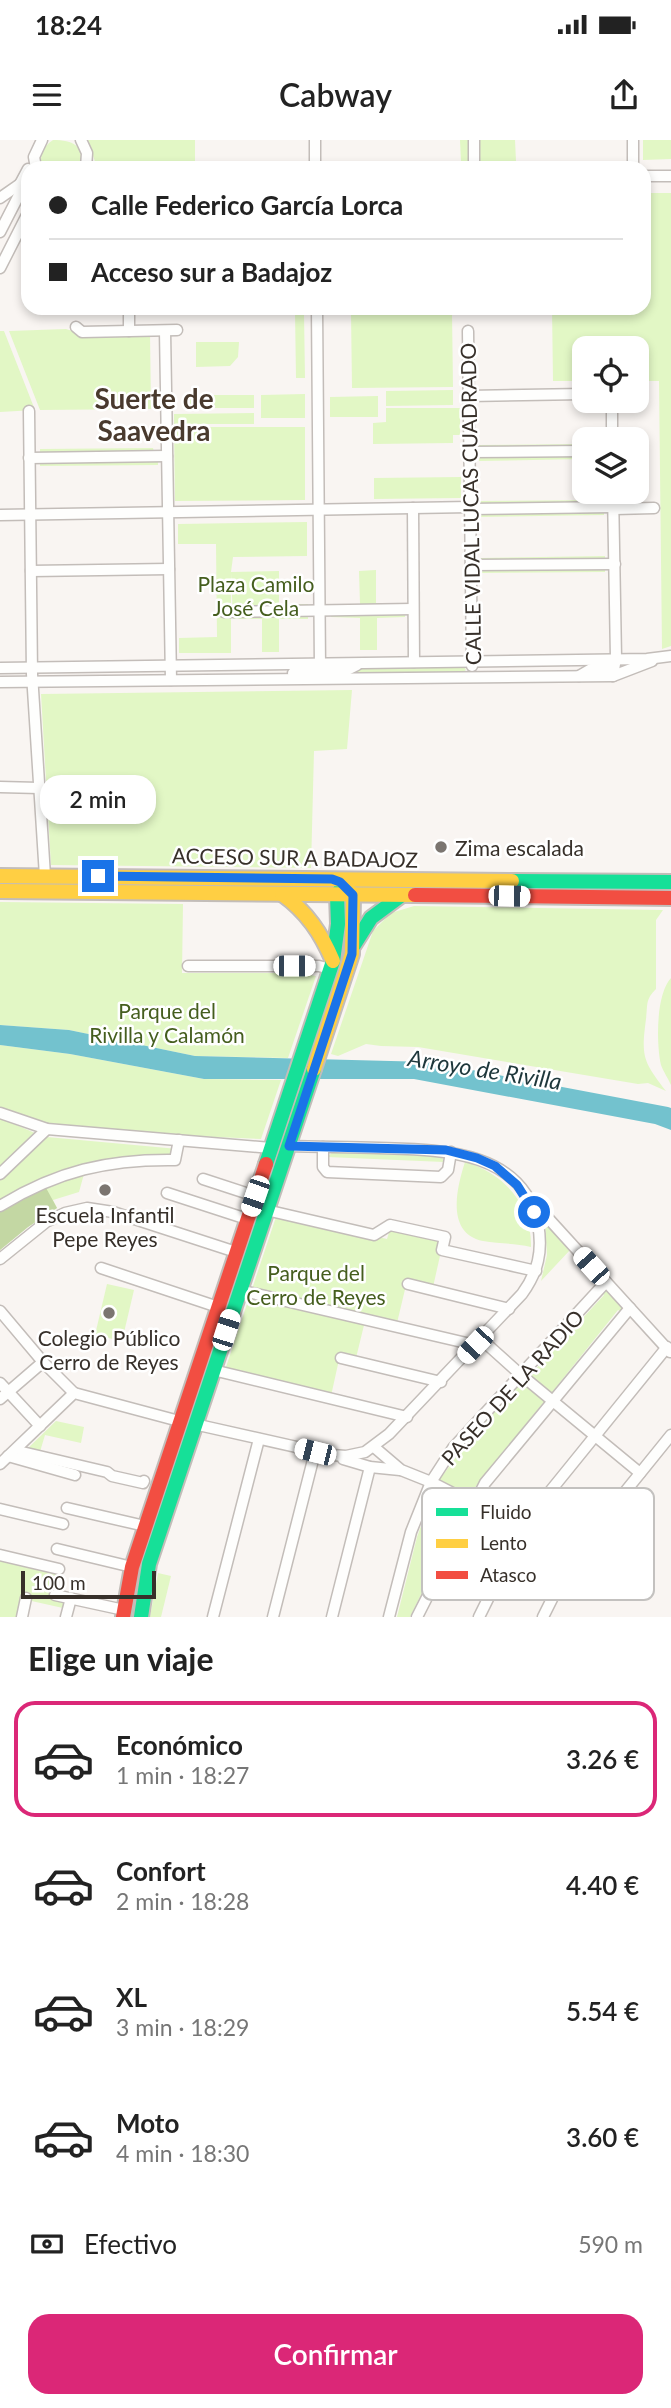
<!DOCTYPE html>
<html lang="es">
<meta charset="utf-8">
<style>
:root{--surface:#fff;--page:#f2f2f2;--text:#222;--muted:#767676;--line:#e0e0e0;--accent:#db2777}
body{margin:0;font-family:Lato,sans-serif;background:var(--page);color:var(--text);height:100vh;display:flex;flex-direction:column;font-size:26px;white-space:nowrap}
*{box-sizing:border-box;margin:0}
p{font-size:23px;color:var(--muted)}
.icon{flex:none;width:38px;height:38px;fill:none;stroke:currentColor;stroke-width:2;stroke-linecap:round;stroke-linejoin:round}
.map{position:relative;height:1477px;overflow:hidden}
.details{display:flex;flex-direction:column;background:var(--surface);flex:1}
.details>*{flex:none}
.guide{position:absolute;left:21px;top:21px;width:630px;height:154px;border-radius:21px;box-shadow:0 4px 10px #0003;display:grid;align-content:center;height:154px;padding:0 28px;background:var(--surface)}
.fabs{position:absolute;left:572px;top:196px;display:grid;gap:14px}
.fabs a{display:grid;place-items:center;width:77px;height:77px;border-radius:14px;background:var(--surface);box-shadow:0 4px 10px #0003;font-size:35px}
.scale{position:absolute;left:21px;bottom:18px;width:135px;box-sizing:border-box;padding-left:7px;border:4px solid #37302a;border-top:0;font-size:19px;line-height:24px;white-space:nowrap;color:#37302a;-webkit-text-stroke:5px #fff;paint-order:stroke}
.end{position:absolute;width:32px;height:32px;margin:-16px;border:9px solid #1a73e8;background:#fff;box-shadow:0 0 0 4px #fff}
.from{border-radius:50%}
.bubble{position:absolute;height:49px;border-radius:21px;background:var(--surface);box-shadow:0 4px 10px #0003;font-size:23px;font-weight:600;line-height:49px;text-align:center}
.car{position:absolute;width:21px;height:42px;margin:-21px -10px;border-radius:9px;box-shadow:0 0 5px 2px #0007;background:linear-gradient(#fff 24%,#345 0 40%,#fff 0 76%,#345 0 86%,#fff 0)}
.guide b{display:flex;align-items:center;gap:24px;height:66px;font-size:26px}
.guide b+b{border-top:2px solid var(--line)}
.guide i{width:18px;height:18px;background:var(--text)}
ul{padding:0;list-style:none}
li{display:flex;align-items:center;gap:21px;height:116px;margin:0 14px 10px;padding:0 14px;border:4px solid transparent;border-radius:21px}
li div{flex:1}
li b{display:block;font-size:26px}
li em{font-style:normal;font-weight:600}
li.active{border-color:var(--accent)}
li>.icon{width:63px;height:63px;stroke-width:1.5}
h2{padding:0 28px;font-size:32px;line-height:84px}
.pay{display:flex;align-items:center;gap:18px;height:77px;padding:0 28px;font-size:26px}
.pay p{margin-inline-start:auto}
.cta{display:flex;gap:14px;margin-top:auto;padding:14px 28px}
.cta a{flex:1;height:80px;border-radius:21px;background:var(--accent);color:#fff;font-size:28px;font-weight:600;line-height:80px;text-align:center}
.status{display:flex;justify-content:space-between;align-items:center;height:49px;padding:0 35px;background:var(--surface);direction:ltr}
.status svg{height:19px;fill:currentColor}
header{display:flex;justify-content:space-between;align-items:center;height:91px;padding:0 28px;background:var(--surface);font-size:32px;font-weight:600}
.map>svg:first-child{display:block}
.green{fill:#e2f7c5}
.forest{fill:#c3d7a3}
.water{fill:#73c2ce}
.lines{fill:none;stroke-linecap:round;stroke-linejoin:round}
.street-casing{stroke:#c3bdb9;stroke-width:13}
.fast-casing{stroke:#c3bdb9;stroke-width:18}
.slow-casing{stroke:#c3bdb9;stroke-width:18}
.jam-casing{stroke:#c3bdb9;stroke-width:18}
.street{stroke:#fefefd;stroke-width:10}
.fast{stroke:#16e098;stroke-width:14}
.slow{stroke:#ffcf43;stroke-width:14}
.jam{stroke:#f24e42;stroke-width:14}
.route{stroke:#1a73e8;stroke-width:9}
.poi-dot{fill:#7b7570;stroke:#fff;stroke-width:2.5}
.labels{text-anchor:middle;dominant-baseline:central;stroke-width:5;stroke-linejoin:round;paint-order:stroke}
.street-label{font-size:21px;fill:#37302a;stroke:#fff}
.park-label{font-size:21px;fill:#455e1e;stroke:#fff}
.poi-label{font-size:21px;fill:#37302a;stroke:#fff}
.water-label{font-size:23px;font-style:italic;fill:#1e373b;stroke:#fff}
.district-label{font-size:28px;font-weight:bold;fill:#493a2e;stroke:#fff}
.key{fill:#fff;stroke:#c3c1bf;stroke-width:2}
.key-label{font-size:19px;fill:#37302a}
</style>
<div class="status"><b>18:24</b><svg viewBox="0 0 49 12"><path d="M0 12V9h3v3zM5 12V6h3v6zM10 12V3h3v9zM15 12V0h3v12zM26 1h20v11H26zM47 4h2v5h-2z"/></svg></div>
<header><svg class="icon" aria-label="menu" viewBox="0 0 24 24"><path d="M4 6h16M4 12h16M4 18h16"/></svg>Cabway<svg class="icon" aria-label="share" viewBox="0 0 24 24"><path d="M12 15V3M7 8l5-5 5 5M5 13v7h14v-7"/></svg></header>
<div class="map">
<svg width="671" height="1477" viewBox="0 0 671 1477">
<rect width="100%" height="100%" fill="#f9f5f2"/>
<g class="green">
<path d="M53,0C73,0 86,6 79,28H42C39,16 42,7 53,0Z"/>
<path d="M88,0H195V28H97Z"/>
<path d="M460,0H515L516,21L461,22Z"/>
<path d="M643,0H671V19L643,20Z"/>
<path d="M644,53H671V506L662,509L659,241H637V208H584V241H553L552,168H644Z"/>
<path d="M171,168H308V172L304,173L305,238H296L295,172L171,173Z"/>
<path d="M452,172L453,247L352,248L351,173Z"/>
<path d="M66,189L82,194L150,193L151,269L40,270L9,191Z"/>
<path d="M0,191H4L35,270L0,272Z"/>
<path d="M196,202H239L238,217L230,226L196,227Z"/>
<path d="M453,250V265L386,266V251Z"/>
<path d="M305,254V278H261V255Z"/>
<rect x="190" y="255" width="64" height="13"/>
<path d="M378,256V277H330V257Z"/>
<path d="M386,268H460V295H453V303L373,304V283L386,282Z"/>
<path d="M254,273V284H174V274Z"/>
<path d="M174,287H305V360L175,361Z"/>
<path d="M584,304V319L479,321V305Z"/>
<path d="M153,308L154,312H158V325L40,326V309Z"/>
<path d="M461,337V358L374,359V338Z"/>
<path d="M604,360V375L480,377V361Z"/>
<path d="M307,382V416L233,417L231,432L279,431V464H308V479H279V512H262V479H233L231,433V513H179V498L217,497L216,404H178V384Z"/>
<path d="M605,416V432L481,433V418Z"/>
<path d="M376,430V463H405V477L377,478V510H360V478L331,477V464H360L359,431Z"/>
<path d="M464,527L466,530L463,532L349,534L357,528Z"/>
<path d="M352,550L347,609L314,611L311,728L51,725L41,554Z"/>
<path d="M0,762L183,764L182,833H295L316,836L288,918L195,916L69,890L0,885Z"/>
<path d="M414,766L663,770L656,780V849C645,860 648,864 646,879C641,917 643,921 666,951L648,943L638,944L418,907L381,906L366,904L338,916L331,914L373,791L391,773Z"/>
<path d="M671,838V945C668,938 663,931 661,925C656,903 656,854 671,838Z"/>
<path d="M0,905L70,914L204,939L281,940L261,999L192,996L45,983L0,970Z"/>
<path d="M0,978L35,993L0,1027Z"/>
<path d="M47,997L178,1009L172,1024L131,1025L84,1034L79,1052L53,1060L57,1068L28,1087L0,1110V1040Z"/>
<path d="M333,1012L437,1014L442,1017L444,1022L327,1017Z"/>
<path d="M465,1022C504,1033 532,1065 531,1107C515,1103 499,1104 483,1101C445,1093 457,1047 465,1022Z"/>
<path d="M267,1035L273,1036L134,1477H128L136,1429Z"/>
<path d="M277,1074L387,1099L391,1086L444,1098L433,1147L407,1141L397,1183L366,1177L356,1218L340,1215L331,1256L225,1230Z"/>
<path d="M545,1083L570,1110L541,1141L547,1115Z"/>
<path d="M107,1144L134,1150L122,1201L95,1195Z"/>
<path d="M606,1148L625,1166L621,1172L618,1170L553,1251L555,1253L546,1264L543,1263L473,1350L474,1353L467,1370L463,1369L410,1477H397L417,1397L432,1355L430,1352L440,1334L443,1335L466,1303L520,1244L519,1241L529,1230L532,1233L604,1155L602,1153Z"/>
<path d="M56,1281L84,1287L81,1303L45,1295L39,1315L25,1311Z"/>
<path d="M0,1413L61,1429L56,1450L67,1453L63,1468L27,1460L23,1477H0Z"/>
<path d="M158,1433L171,1436L161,1477H150Z"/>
</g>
<path class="forest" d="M45,1046L57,1068L28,1087L0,1110V1071Z"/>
<path class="water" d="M0,885L69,890L195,916L430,922L668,967L671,968V990L655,984L414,939H204L70,914L0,905Z"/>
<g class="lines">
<defs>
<g id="street">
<path d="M81,0L87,13L86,28"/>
<path d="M315,0V28"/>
<path d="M474,0V28"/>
<path d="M633,0V28"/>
<path d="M36,28L34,17L42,0"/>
<path d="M644,36H671"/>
<path d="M0,58L20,44"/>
<path d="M0,92L19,55L20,44L28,29"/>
<path d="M0,128L28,73"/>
<path d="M129,168V191"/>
<path d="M317,168L320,528"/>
<path d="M76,187L82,192L177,190"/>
<path d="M165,191L171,540"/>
<path d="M468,191L472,526"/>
<path d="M469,256L584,254"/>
<path d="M612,261V299"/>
<path d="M29,271L32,534L45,736"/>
<path d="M469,312L584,311"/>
<path d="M29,318L167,316"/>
<path d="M413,368L414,522"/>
<path d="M470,369L614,367"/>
<path d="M614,369L654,368"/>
<path d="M0,375L470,367"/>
<path d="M471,425L615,424"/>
<path d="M31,431L169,429"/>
<path d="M224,472L413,469"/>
<path d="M0,528L647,519L671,516"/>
<path d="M293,533L347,530L357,525"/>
<path d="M579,536L591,529H614"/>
<path d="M613,536L616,518L613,352"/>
<path d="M0,542L613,536L652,521"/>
<path d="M0,647L39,648"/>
<path d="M188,826H319L330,829"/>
<path d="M0,973L47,989L271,1008"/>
<path d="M323,1007V1027L327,1032L441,1037L448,1030L451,1012"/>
<path d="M0,1034L47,989"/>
<path d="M203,1039L255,1056"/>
<path d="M167,1053L247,1079"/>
<path d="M0,1066C57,1031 108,1019 175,1020L179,1000"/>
<path d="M531,1066L547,1077L670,1212"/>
<path d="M266,1070L374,1095L390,1085L445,1097L442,1110L536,1131"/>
<path d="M0,1119L46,1082L65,1073L87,1068L113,1072L236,1112"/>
<path d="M101,1128L218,1167"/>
<path d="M408,1144L509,1169"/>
<path d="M239,1150L475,1205"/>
<path d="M0,1171L43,1222L74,1253"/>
<path d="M481,1199L520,1234L640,1333"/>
<path d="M341,1218L441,1242"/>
<path d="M213,1230L407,1277"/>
<path d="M0,1243L40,1286"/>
<path d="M0,1259L43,1222"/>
<path d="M194,1284L332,1315L346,1316L365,1312L389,1294L522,1154C538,1132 543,1111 538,1084C522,1009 439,1010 379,1008C349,1007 319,1007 289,1006"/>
<path d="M374,1307L401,1330L431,1342L574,1415"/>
<path d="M22,1312L107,1332L112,1336L143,1343L144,1341"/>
<path d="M8,1316L75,1335"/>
<path d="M343,1319L370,1327L400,1330"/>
<path d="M0,1324L74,1253L179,1281"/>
<path d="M67,1368L145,1386"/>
<path d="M0,1369L63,1384"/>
<path d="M57,1409L132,1427"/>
<path d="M0,1415L59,1429"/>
<path d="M55,1455L124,1470"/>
<path d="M22,1477L26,1458"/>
<path d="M66,1477L71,1458"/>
<path d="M213,1477L259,1299"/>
<path d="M273,1477L315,1312"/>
<path d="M332,1477L370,1327"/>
<path d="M389,1477L411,1392L431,1342L453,1308L606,1142"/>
<path d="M417,1477L485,1343L630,1168"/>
<path d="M479,1477L523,1388L539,1365L667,1207"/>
<path d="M543,1477L574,1415L671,1295"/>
</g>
<g id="fast">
<path d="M512,741L671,742"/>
<path d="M354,805L371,778L402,755"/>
<path d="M266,1024L333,821L338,784L337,755L342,747"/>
<path d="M141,1477L149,1424L314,929"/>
</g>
<g id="slow">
<path d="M0,736L512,741"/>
<path d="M0,751L415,755"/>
<path d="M282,754C307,772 321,793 333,821"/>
<path d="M314,929L352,814L353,755L347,748"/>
</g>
<g id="jam">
<path d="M415,755L671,758"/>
<path d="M123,1477L132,1427L266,1024"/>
</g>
</defs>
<use href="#street" class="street-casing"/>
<use href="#fast" class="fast-casing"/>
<use href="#slow" class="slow-casing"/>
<use href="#jam" class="jam-casing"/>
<use href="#street" class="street"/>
<use href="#fast" class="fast"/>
<use href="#slow" class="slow"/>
<use href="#jam" class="jam"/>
</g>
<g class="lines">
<path class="route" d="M98,736L332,739L340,742L353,755L352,814L289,1006L446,1010L477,1018L495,1026L517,1045L534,1072"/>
</g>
<g class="poi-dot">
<circle cx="441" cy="707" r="7"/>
<circle cx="105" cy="1050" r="7"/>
<circle cx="109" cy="1173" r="7"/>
</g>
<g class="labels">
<g class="street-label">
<text transform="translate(470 364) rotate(-91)">CALLE VIDAL LUCAS CUADRADO</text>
<text transform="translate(295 717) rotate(1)">ACCESO SUR A BADAJOZ</text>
<text transform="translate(512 1247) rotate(-48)">PASEO DE LA RADIO</text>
</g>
<g class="park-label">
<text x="256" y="443">Plaza Camilo<tspan x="256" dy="24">José Cela</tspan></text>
<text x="167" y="870">Parque del<tspan x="167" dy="24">Rivilla y Calamón</tspan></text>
<text x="316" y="1132">Parque del<tspan x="316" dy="24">Cerro de Reyes</tspan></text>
</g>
<g class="poi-label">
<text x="455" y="707" text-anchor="start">Zima escalada</text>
<text x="105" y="1074">Escuela Infantil<tspan x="105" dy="24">Pepe Reyes</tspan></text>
<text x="109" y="1197">Colegio Público<tspan x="109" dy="24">Cerro de Reyes</tspan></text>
</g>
<g class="water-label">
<text transform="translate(485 929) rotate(9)">Arroyo de Rivilla</text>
</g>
<g class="district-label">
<text x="154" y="258">Suerte de<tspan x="154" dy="32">Saavedra</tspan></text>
</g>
</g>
<rect x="422" y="1348" width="232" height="112" rx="10" class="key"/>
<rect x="436" y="1368" width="32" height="8" fill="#16e098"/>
<rect x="436" y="1399" width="32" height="9" fill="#ffcf43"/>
<rect x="436" y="1431" width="32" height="8" fill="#f24e42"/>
<g class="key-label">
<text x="480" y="1379">Fluido</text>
<text x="480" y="1410">Lento</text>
<text x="480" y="1442">Atasco</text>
</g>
</svg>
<div class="fabs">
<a><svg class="icon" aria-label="locate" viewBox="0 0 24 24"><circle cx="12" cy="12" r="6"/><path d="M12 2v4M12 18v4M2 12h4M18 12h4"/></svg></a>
<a><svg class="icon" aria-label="layers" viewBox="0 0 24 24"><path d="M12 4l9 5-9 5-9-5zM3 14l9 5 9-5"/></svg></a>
</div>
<div class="scale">100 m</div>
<i class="end from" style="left:534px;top:1072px"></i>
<i class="end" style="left:98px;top:736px"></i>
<div class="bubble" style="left:40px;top:635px;width:116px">2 min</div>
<i class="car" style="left:509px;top:756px;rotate:91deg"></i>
<i class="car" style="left:294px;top:826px;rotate:90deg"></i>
<i class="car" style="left:255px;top:1056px;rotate:199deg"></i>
<i class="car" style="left:591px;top:1126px;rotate:318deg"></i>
<i class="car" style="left:226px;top:1190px;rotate:18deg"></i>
<i class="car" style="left:475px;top:1205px;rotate:223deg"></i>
<i class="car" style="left:315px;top:1312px;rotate:284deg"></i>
<div class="guide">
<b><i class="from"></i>Calle Federico García Lorca</b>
<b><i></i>Acceso sur a Badajoz</b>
</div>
</div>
<section class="details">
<h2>Elige un viaje</h2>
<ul>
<li class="active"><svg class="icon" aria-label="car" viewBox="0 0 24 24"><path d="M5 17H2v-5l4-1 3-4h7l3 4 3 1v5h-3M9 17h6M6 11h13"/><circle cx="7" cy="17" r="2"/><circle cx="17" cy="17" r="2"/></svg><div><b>Económico</b><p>1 min · 18:27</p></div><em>3.26 €</em></li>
<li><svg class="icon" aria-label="car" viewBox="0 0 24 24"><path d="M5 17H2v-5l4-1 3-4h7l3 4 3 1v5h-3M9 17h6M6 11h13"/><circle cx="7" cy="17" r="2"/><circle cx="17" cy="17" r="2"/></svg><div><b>Confort</b><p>2 min · 18:28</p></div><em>4.40 €</em></li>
<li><svg class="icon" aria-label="car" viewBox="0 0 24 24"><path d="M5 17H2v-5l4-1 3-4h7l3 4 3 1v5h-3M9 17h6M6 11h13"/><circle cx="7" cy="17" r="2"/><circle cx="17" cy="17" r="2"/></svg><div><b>XL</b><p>3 min · 18:29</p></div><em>5.54 €</em></li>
<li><svg class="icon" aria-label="car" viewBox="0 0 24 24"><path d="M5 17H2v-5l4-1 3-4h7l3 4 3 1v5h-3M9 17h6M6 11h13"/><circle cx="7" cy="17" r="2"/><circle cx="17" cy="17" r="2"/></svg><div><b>Moto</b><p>4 min · 18:30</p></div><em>3.60 €</em></li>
</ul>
<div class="pay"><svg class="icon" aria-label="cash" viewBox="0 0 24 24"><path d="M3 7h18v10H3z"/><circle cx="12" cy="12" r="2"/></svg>Efectivo<p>590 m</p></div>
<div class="cta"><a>Confirmar</a></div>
</section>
